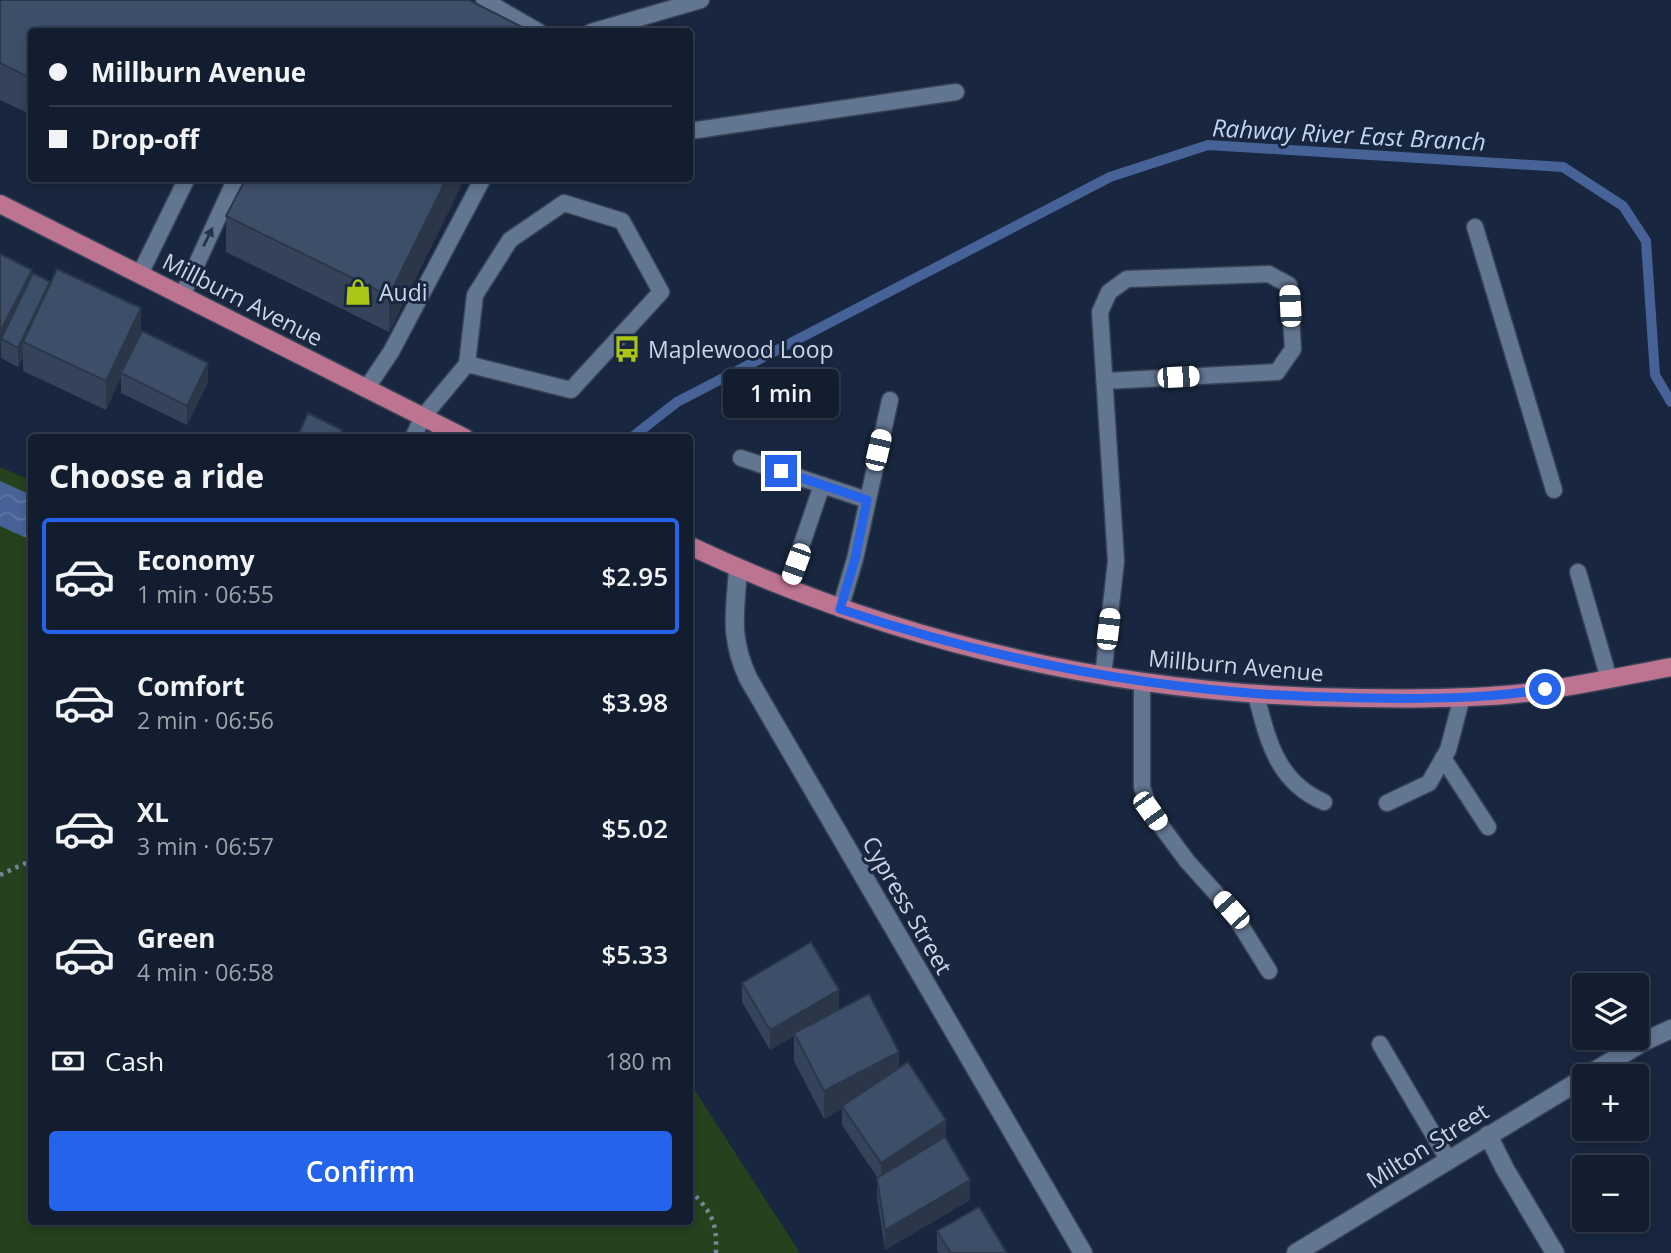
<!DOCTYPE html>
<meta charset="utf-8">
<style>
:root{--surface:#121d2f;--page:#1f2a3b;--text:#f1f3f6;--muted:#9ca2aa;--line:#313b4b;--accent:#2563eb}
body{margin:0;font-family:"Open Sans",sans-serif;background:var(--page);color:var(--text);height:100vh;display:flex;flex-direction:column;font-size:26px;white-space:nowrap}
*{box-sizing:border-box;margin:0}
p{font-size:23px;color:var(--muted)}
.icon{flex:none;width:38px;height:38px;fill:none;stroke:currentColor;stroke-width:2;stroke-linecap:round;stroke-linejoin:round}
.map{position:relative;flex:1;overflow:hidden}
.sheet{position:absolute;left:28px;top:434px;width:665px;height:791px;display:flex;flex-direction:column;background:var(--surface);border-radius:7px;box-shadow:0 4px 10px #0003,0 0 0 2px var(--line)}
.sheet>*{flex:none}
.guide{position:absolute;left:28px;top:28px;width:665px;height:154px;border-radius:7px;box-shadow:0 4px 10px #0003,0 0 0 2px var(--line);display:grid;align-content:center;height:154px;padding:0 21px;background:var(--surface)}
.fabs{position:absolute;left:1572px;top:973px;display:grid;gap:14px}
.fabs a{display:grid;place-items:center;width:77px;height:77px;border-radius:7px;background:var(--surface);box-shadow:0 4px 10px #0003,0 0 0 2px var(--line);font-size:35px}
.end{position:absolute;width:32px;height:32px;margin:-16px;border:9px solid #2563eb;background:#fff;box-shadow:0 0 0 4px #fff}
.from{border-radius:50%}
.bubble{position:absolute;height:49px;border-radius:7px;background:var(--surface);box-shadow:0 4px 10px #0003,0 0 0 2px var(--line);font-size:23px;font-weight:600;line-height:49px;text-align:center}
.car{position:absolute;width:21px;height:42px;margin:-21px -10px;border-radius:9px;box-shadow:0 0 5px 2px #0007;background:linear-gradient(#fff 24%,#345 0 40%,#fff 0 76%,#345 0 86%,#fff 0)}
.guide b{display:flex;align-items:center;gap:24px;height:66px;font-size:26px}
.guide b+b{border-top:2px solid var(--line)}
.guide i{width:18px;height:18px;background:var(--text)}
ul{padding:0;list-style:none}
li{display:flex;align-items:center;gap:21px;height:116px;margin:0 14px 10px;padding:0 7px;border:4px solid transparent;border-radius:7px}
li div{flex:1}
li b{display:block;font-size:26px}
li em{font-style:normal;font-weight:600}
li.selected{border-color:var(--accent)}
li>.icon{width:63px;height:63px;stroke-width:1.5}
h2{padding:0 21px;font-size:32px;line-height:84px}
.pay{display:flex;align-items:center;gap:18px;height:77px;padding:0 21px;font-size:26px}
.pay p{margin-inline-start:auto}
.button{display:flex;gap:14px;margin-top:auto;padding:14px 21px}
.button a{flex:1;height:80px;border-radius:7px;background:var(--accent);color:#fff;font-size:28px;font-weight:600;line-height:80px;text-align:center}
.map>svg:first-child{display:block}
.grass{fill:#25411d}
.water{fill:url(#water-waves)}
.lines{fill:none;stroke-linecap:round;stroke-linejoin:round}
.stream{stroke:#466296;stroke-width:10}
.service-casing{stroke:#374257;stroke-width:19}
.minor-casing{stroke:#374257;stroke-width:21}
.primary-casing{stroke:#374257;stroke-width:21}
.path{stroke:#788598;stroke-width:4.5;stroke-dasharray:3.5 5;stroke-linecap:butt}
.service{stroke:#627591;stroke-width:16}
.minor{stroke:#627591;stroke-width:18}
.primary{stroke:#bd7491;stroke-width:18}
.wall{fill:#344359}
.shaded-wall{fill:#2b3749}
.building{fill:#3d4e68;stroke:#2b3749;stroke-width:2}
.oneway{fill:#23334b}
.route{stroke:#2563eb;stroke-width:9}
.labels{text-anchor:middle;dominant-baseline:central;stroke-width:6;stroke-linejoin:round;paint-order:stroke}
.poi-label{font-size:23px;fill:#cbd5e5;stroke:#18273f;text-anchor:start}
.street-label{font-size:23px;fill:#cbd5e5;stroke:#18273f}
.water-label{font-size:24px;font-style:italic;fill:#c2d4f4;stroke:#18273f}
</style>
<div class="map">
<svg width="1671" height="1253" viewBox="0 0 1671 1253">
<defs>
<pattern id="water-waves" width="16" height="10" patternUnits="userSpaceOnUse" patternTransform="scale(1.75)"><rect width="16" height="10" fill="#466296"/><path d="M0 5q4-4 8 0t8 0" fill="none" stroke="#5f78a5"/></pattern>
</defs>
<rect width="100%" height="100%" fill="#18273f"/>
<path class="grass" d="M0,467L32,481V1222H690V1083L800,1253H0Z"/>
<path class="water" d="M0,481L31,495V540L0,526Z"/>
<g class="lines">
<path class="stream" d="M631,438L677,402L1110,177L1208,145L1563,167L1623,206L1646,241L1655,375L1671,402"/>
<defs>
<g id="service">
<path d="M484,0L539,32"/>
<path d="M591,32L701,0"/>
<path d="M690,131L956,92"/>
<path d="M1475,227L1554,490"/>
<path d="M140,274L187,178"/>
<path d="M182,296L236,178"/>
<path d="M366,389L391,352L483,178"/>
<path d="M413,438L422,418L467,364L475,295L510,240L564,203L622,221L661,292L571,390L467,364"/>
<path d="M741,458L867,500"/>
<path d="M1578,572L1609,679"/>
<path d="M787,588L822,485"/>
<path d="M840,609L855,559L890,400"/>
<path d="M1103,676L1116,561L1100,312L1109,292L1127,279L1269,274L1289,285L1293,349L1277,372L1105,381"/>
<path d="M1142,682V787L1150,811L1187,861L1231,910L1269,971"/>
<path d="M1256,695C1268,741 1277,782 1324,802"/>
<path d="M1443,758L1488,827"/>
<path d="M1387,803L1429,783L1448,750L1462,697"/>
<path d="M1380,1044L1449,1161"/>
</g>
<g id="minor">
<path d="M738,569C735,614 729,636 748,678L1083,1253"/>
<path d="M1586,1076L1645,1041L1671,1029"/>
<path d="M1488,1135L1505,1169L1555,1253"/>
<path d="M1296,1253L1584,1078"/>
</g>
<g id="primary">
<path d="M0,204L465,438"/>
<path d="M690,546C901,645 1127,696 1361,698C1415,699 1471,699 1525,693C1574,687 1623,676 1671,667"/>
</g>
</defs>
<use href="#service" class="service-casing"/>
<use href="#minor" class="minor-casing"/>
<use href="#primary" class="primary-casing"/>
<g class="path">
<path d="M0,875L32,860"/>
<path d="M690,1190C712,1213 717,1221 716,1253"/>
</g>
<use href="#service" class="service"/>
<use href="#minor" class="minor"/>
<use href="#primary" class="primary"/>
</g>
<g class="wall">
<path d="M0,0L522,32H32V115L0,100Z"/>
<path d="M465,178L389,332L226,252V216Z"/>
<path d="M0,254L32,276L141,334L208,382L187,425L121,393V377L106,410L23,371V357L18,367L1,358Z"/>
<path d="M742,983L839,1009L899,1068L946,1139L970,1200L885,1250L877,1197V1177L842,1125V1109L824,1119L794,1061V1036L770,1050L742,1002Z"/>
<path d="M937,1231L1007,1253H939L937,1250Z"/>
</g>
<g class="shaded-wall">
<path d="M447,178H465L389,332V296Z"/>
<path d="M32,270V289L1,339L0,351V332Z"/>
<path d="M50,282V301L23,342V357L18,367V348Z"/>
<path d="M141,308V336L121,373V377L106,410V381Z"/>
<path d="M208,363V382L187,425V406Z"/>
<path d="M839,990V1009L794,1033V1036L770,1050V1030Z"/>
<path d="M899,1052V1080L842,1106V1109L824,1119V1091Z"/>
<path d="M946,1120V1139L881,1182V1163Z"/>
<path d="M970,1180V1200L885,1250V1230Z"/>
</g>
<g class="building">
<path d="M0,0H469L522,27L519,32H32V79L0,63Z"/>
<path d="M246,178H447L389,296L226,216Z"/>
<path d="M0,254L32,270L0,332Z"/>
<path d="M57,269L141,308L106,381L23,342Z"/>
<path d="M33,273L50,282L18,348L1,339Z"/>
<path d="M142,331L208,363L187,406L121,373Z"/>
<path d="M308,413L342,430L339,438H297Z"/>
<path d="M811,942L839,990L770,1030L742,983Z"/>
<path d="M869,994L899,1052L824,1091L794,1033Z"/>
<path d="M908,1062L946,1120L881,1163L842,1106Z"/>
<path d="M945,1137L970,1180L885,1230L877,1178Z"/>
<path d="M979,1207L1007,1253H951L937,1231Z"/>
</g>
<defs><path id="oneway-solid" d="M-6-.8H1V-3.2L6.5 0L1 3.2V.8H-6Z" transform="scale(1.75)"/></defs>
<use class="oneway" href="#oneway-solid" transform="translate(208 237) rotate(-64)"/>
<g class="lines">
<path class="route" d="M781,471L867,500L855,559L840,609C1011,666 1185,697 1366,698C1425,699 1486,699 1545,689"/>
</g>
<defs>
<symbol id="shop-bare" viewBox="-9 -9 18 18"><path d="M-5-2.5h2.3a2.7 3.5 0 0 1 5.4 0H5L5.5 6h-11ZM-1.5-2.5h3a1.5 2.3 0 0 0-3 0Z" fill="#abc616" stroke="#18273f" stroke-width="2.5" paint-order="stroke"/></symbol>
<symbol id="bus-bare" viewBox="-9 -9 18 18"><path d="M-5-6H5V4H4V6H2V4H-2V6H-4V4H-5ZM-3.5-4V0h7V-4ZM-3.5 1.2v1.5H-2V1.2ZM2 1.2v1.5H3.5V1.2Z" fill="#abc616" stroke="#18273f" stroke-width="2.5" paint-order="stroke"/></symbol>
</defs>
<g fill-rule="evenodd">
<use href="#shop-bare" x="339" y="273" width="38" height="38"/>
<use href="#bus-bare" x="608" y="330" width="38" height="38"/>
</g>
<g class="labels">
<g class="poi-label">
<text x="379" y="292">Audi</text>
<text x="648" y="349">Maplewood Loop</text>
</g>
<g class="street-label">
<text transform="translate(243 299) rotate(27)">Millburn Avenue</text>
<text transform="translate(1236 665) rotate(5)">Millburn Avenue</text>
<text transform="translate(908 905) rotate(60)">Cypress Street</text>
<text transform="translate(1427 1145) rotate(-32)">Milton Street</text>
</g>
<g class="water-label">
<text transform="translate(1349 134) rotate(3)">Rahway River East Branch</text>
</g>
</g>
</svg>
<div class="fabs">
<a><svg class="icon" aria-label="layers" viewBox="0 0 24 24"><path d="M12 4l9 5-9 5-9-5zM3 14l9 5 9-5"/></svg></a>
<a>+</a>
<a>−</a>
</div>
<i class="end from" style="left:1545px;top:689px"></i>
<i class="end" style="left:781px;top:471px"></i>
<div class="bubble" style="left:723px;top:369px;width:116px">1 min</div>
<i class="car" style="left:1290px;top:306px;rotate:357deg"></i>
<i class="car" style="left:1178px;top:377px;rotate:87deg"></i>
<i class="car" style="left:878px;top:450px;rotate:13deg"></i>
<i class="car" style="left:796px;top:564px;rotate:200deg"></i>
<i class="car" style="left:1108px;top:629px;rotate:7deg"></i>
<i class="car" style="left:1150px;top:811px;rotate:144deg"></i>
<i class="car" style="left:1231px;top:910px;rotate:318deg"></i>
<div class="guide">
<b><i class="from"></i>Millburn Avenue</b>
<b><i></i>Drop-off</b>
</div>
<section class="sheet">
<h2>Choose a ride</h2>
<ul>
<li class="selected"><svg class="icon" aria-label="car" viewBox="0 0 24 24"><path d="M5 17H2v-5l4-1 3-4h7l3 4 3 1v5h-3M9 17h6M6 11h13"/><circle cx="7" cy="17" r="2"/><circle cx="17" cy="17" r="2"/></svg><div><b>Economy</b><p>1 min · 06:55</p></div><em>$2.95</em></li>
<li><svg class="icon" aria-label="car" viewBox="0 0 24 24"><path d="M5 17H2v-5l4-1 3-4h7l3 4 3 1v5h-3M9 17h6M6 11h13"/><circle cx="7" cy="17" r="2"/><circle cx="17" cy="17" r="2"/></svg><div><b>Comfort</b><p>2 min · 06:56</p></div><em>$3.98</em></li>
<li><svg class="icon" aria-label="car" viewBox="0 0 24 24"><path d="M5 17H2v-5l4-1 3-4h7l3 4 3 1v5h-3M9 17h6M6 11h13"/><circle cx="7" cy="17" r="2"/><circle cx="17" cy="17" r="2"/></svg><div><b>XL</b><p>3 min · 06:57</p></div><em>$5.02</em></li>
<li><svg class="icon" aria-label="car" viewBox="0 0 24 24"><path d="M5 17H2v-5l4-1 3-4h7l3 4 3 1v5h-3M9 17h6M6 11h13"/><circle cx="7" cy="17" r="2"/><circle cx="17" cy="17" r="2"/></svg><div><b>Green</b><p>4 min · 06:58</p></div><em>$5.33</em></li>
</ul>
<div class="pay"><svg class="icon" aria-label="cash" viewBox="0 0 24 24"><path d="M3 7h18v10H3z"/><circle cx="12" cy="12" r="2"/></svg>Cash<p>180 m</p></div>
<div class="button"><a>Confirm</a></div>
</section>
</div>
